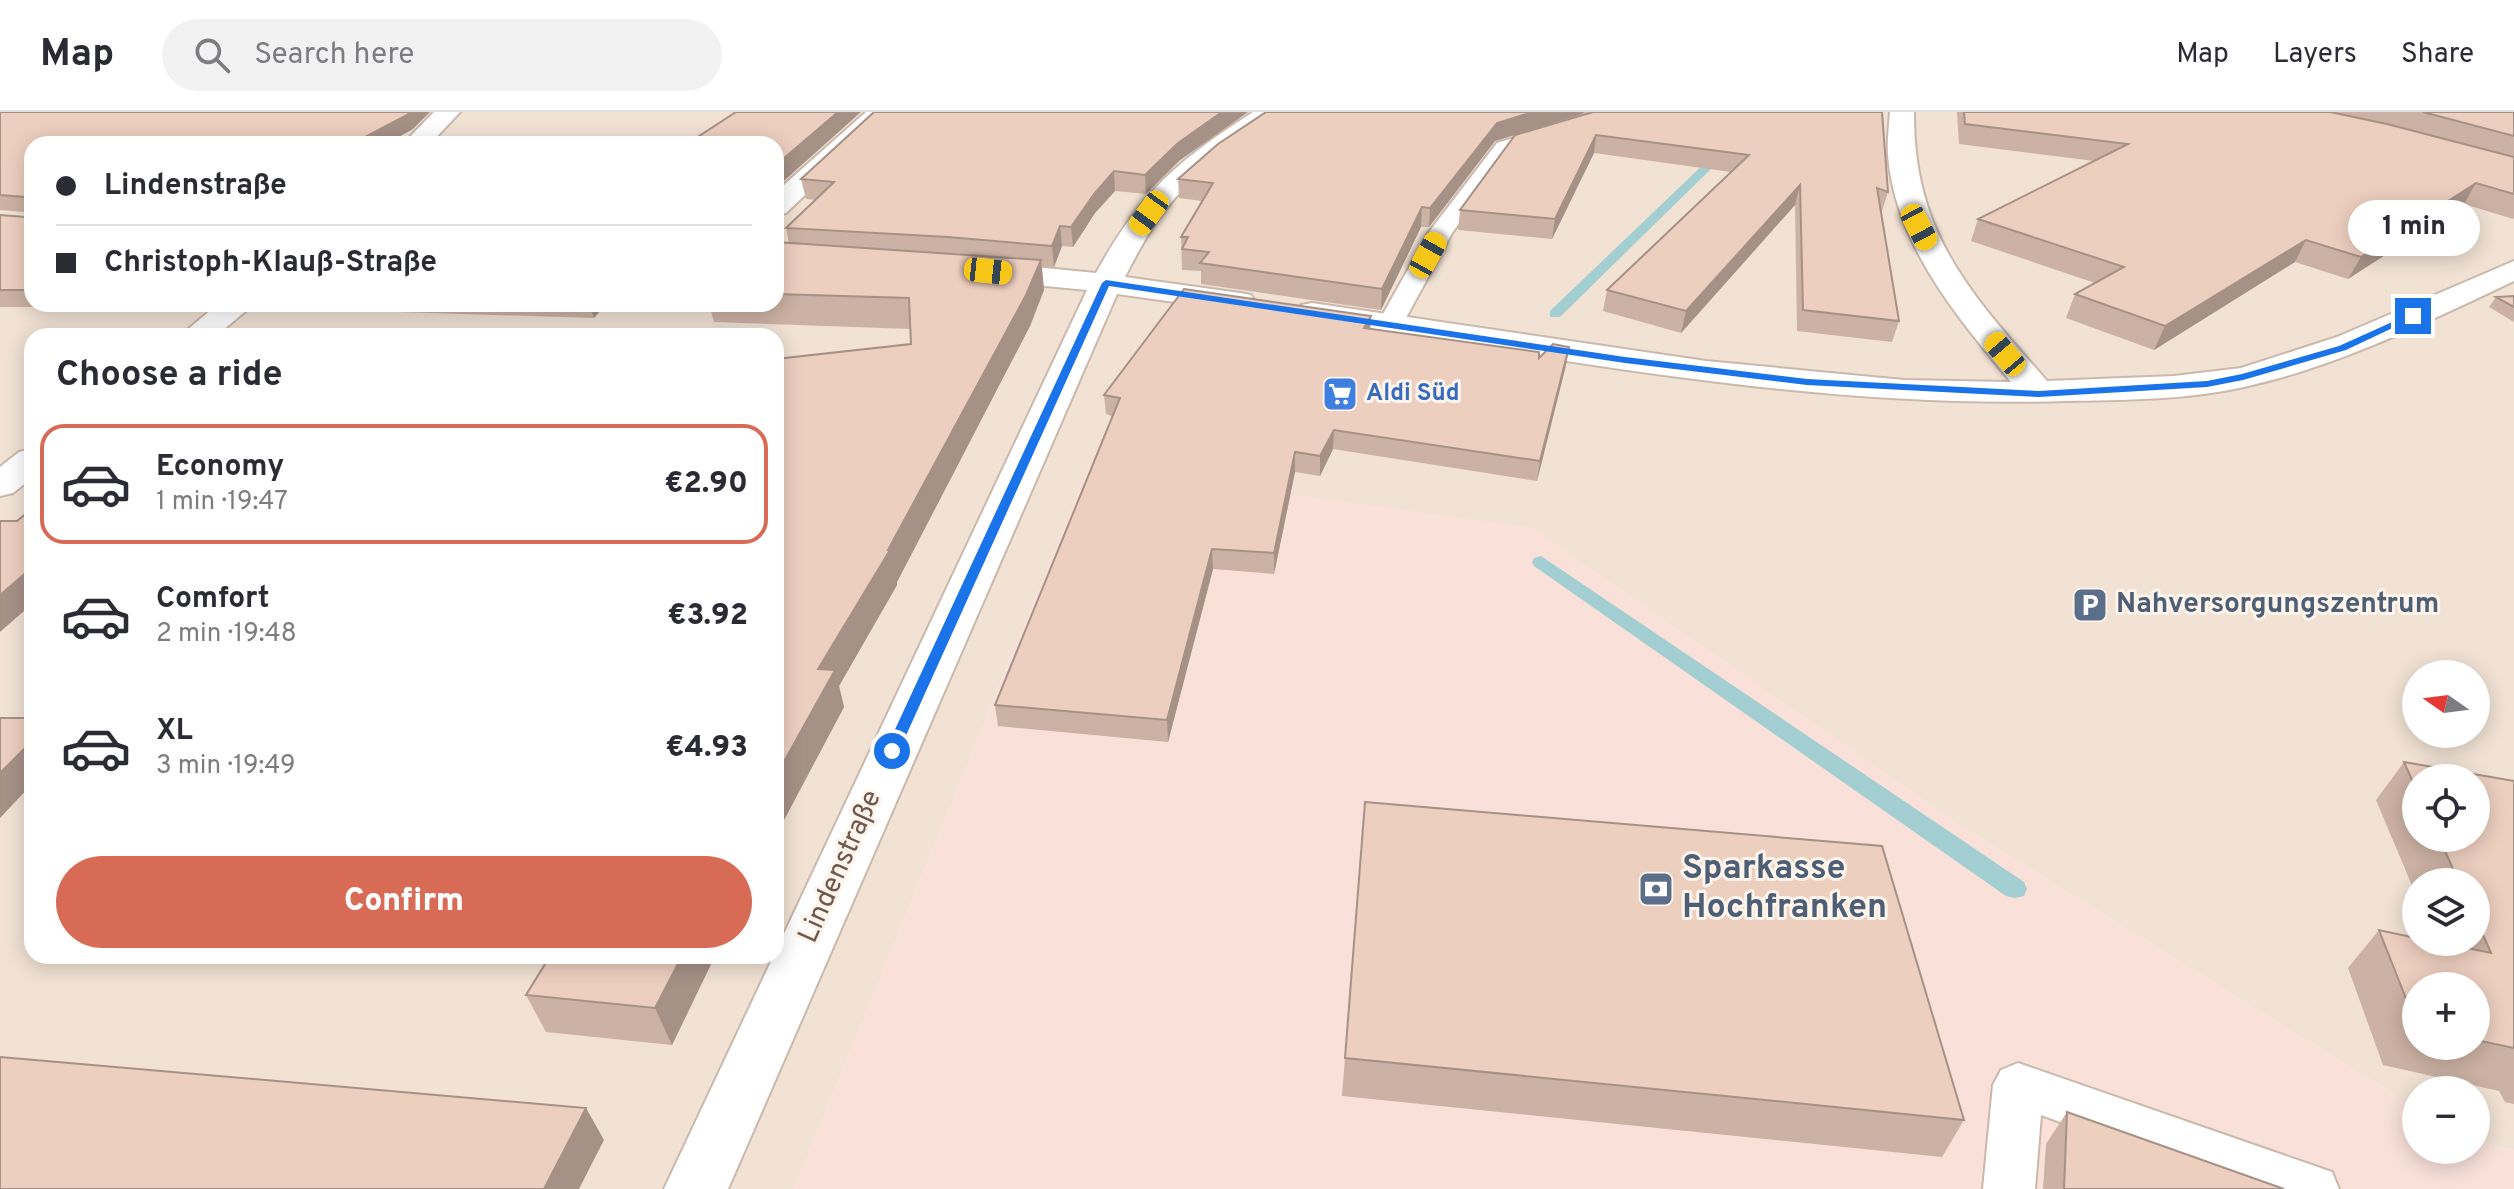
<!DOCTYPE html>
<meta charset="utf-8">
<style>
:root{--surface:#fff;--page:#f2f2f3;--text:#2b2b33;--muted:#7c7c81;--line:#e1e1e2;--accent:#d86b56}
body{margin:0;font-family:Overpass,sans-serif;background:var(--page);color:var(--text);height:100vh;display:flex;flex-direction:column;font-size:30px;white-space:nowrap}
*{box-sizing:border-box;margin:0}
p{font-size:26px;color:var(--muted)}
.icon{flex:none;width:44px;height:44px;fill:none;stroke:currentColor;stroke-width:2;stroke-linecap:round;stroke-linejoin:round}
.map{position:relative;flex:1;overflow:hidden}
.drawer{position:absolute;left:24px;top:216px;width:760px;height:636px;display:flex;flex-direction:column;background:var(--surface);border-radius:24px;box-shadow:0 4px 20px #0003}
.drawer>*{flex:none}
.guide{position:absolute;left:24px;top:24px;width:760px;height:176px;border-radius:24px;box-shadow:0 4px 20px #0003;display:grid;align-content:center;height:176px;padding:0 32px;background:var(--surface)}
.needle{width:52px;rotate:284deg}
.controls{position:absolute;left:2402px;top:548px;display:grid;gap:16px}
.controls a{display:grid;place-items:center;width:88px;height:88px;border-radius:50%;background:var(--surface);box-shadow:0 4px 20px #0003;font-size:40px}
.end{position:absolute;width:36px;height:36px;margin:-18px;border:10px solid #1a73e8;background:#fff;box-shadow:0 0 0 4px #fff}
.from{border-radius:50%}
.bubble{position:absolute;height:56px;border-radius:28px;background:var(--surface);box-shadow:0 4px 20px #0003;font-size:26px;font-weight:800;line-height:56px;text-align:center}
.car{position:absolute;width:24px;height:48px;margin:-24px -12px;border-radius:10px;box-shadow:0 0 6px 2px #0007;background:linear-gradient(#f5c518 24%,#345 0 40%,#f5c518 0 76%,#345 0 86%,#f5c518 0)}
.guide b{display:flex;align-items:center;gap:28px;height:76px;font-size:30px}
.guide b+b{border-top:2px solid var(--line)}
.guide i{width:20px;height:20px;background:var(--text)}
ul{padding:0;list-style:none}
li{display:flex;align-items:center;gap:24px;height:120px;margin:0 16px 12px;padding:0 16px;border:4px solid transparent;border-radius:24px}
li div{flex:1}
li b{display:block;font-size:30px}
li em{font-style:normal;font-weight:800}
li.selected{border-color:var(--accent)}
li>.icon{width:72px;height:72px;stroke-width:1.5}
h2{padding:0 32px;font-size:36px;line-height:96px}
.action{display:flex;gap:16px;margin-top:auto;padding:16px 32px}
.action a{flex:1;height:92px;border-radius:48px;background:var(--accent);color:#fff;font-size:32px;font-weight:800;line-height:92px;text-align:center}
header{display:flex;align-items:center;gap:48px;box-sizing:border-box;height:112px;padding:0 40px;background:var(--surface);border-bottom:2px solid var(--line)}
header strong{font-size:38px}
nav{display:flex;gap:44px;margin-inline-start:auto;font-size:28px}
.search{width:560px;height:72px;background:var(--page);display:flex;align-items:center;gap:20px;box-sizing:border-box;padding:0 28px;border-radius:44px;color:var(--muted);font-size:30px}
.map>svg:first-child{display:block}
.residential{fill:#f1e2d4;fill-rule:evenodd}
.commercial{fill:#f9e1da}
.lines{fill:none;stroke-linecap:round;stroke-linejoin:round}
.stream{fill:#a3ced2;fill-rule:evenodd}
.service-casing{stroke:#cab8ac;stroke-width:4}
.minor-casing{stroke:#cab8ac;stroke-width:4}
.tertiary-casing{stroke:#cab8ac;stroke-width:4}
.service{fill:#fff;fill-rule:evenodd}
.minor{fill:#fff;fill-rule:evenodd}
.tertiary{fill:#fff;fill-rule:evenodd}
.wall{fill:#ccb2a4;fill-rule:evenodd}
.shaded-wall{fill:#a69186}
.building{fill:#edcfbf;stroke:#a69186;stroke-width:2}
.route{fill:#1a73e8}
.labels{text-anchor:middle;dominant-baseline:central;stroke-width:6;stroke-linejoin:round;paint-order:stroke}
.far-shop-label{font-size:24px;font-weight:bold;fill:#366cbe;stroke:#fdf5eb;text-anchor:start}
.service-label{font-size:28px;font-weight:bold;fill:#4e5e75;stroke:#fdf5eb;text-anchor:start}
.street-label{font-size:28px;fill:#70574d;stroke:#fdf5eb}
.near-service-label{font-size:34px;font-weight:bold;fill:#4e5e75;stroke:#fdf5eb;text-anchor:start}
</style>
<header>
<strong>Map</strong>
<div class="search"><svg class="icon" aria-label="search" viewBox="0 0 24 24"><circle cx="10" cy="10" r="6"/><path d="M15 15l6 6"/></svg>Search here</div>
<nav><a>Map</a><a>Layers</a><a>Share</a></nav>
</header>
<div class="map">
<svg width="2514" height="1077" viewBox="0 0 2514 1077">
<rect width="100%" height="100%" fill="#faf1e5"/>
<path class="residential" d="M0,0H2514V1038L2476,1029V978H2416V996L1971,720L1089,354L794,1077H0ZM32,32H776V192H32ZM32,224H776V844H32ZM2416,562H2476V622H2416ZM2416,666H2476V726H2416ZM2416,770H2476V830H2416ZM2416,874H2476V934H2416Z"/>
<path class="commercial" d="M1089,354L1533,416L1971,720L2416,996V1038H2476V1029L2514,1038V1077H794Z"/>
<g class="lines">
<g class="stream">
<path d="M1708,48L1718,50L1560,205H1550V199Z"/>
<path d="M1541,444L2024,770L2027,777L2024,784L2015,786L2006,784L1534,454L1532,450L1534,446Z"/>
</g>
<defs>
<g id="service">
<path d="M1589,0H1611L1597,13L1511,39L1452,121L1400,217H1382L1378,211L1429,120L1497,31L1583,5Z"/>
<path d="M2018,951L2332,1060L2339,1077H2245L2041,1003L2035,1077H1983L1993,973L2001,958Z"/>
</g>
<g id="minor">
<path d="M866,0H892L786,101L776,103V80Z"/>
<path d="M1253,0H1281C1268,18 1239,31 1221,44C1174,79 1151,113 1125,165L1240,181L1251,183L1255,190L1251,197L1240,199L1117,182L728,1077H664L1087,178L982,168L971,165L967,159L971,153L982,150L1096,161C1141,80 1176,50 1253,0Z"/>
<path d="M1890,0H1914C1913,122 1971,182 2047,269L2174,264L2241,256L2337,225L2514,149V169C2427,210 2339,254 2244,275C2186,288 2125,288 2066,289C1813,297 1562,247 1312,209L1301,207L1296,200L1301,193L1312,191L1706,249L1904,268L2011,270C1957,205 1895,132 1888,43C1887,29 1889,14 1890,0Z"/>
</g>
<g id="tertiary">
<path d="M434,0H460L430,32H403Z"/>
<path d="M218,192H254L216,224H180Z"/>
<path d="M32,337V366L13,381L0,384V355L19,340Z"/>
</g>
</defs>
<use href="#service" class="service-casing"/>
<use href="#minor" class="minor-casing"/>
<use href="#tertiary" class="tertiary-casing"/>
<use href="#service" class="service"/>
<use href="#minor" class="minor"/>
<use href="#tertiary" class="tertiary"/>
</g>
<g class="wall">
<path d="M0,0L413,17L386,32H32V192H57L52,195H0V103L25,105V100L0,98Z"/>
<path d="M1266,0H1585L1582,2L1495,29L1429,115H1421L1381,198L1201,172V159L1182,158L1181,125L1202,89L1179,86L1178,67Z"/>
<path d="M1593,0L1888,80L1882,99H1880L1899,209L1892,230L1797,219L1795,93L1681,221L1603,199L1607,178L1731,60L1594,41L1552,127L1458,118L1460,98Z"/>
<path d="M1957,0H2514V106L2513,107L2464,92L2348,167L2295,150L2154,238L2066,206L2075,182L2095,171L1971,129L1978,107L2094,49L1959,32Z"/>
<path d="M1179,49L1146,82L1115,79L1095,101L1073,135L1062,134L1054,155L1042,154L1044,178L1030,214L897,470V473L839,574L844,595L776,723L911,232L910,217L714,210L709,192H776V130L789,131L786,116L816,88L806,87L801,67Z"/>
<path d="M2514,184V210L2489,195L2496,185Z"/>
<path d="M303,192H606L594,206L305,197Z"/>
<path d="M1370,217L1539,246L1569,235L1566,253L1537,369L1333,337L1320,364L1295,360L1274,462L1213,457L1168,630L998,614L995,593L1112,304L1106,302L1104,283Z"/>
<path d="M2404,650L2514,669V992L2505,990L2499,979L2383,953L2348,856L2379,818L2416,830H2476V770H2416V783L2376,688ZM2416,666L2476,726H2416ZM2416,874H2476V934H2416Z"/>
<path d="M1365,690L1964,1008L1942,1045L1342,984Z"/>
<path d="M715,844L672,933L546,920L526,883Z"/>
<path d="M2067,1000L2284,1077H2043L2046,1032Z"/>
</g>
<g class="shaded-wall">
<path d="M410,0H430L413,17L386,32H352Z"/>
<path d="M838,0H861L776,76V53Z"/>
<path d="M1222,0H1248L1179,49L1146,82L1145,63L1178,31Z"/>
<path d="M1533,0H1585L1582,2L1495,29L1429,115L1430,96L1497,11Z"/>
<path d="M1596,23L1594,41L1552,127L1555,107Z"/>
<path d="M1114,59L1115,79L1095,101L1073,135L1071,115L1094,82Z"/>
<path d="M2476,71L2464,92L2348,167L2361,145Z"/>
<path d="M1800,73L1795,93L1681,221L1686,199Z"/>
<path d="M1422,95L1421,115L1381,198L1382,177Z"/>
<path d="M1060,114L1062,134L1054,155L1052,134Z"/>
<path d="M2306,128L2295,150L2154,238L2165,214Z"/>
<path d="M1041,148L1044,178L1030,214L897,470V473L839,574L844,595L776,723V664L818,557L888,438Z"/>
<path d="M589,192H606L594,206Z"/>
<path d="M1371,204L1370,222L1364,216Z"/>
<path d="M1569,235L1566,253L1537,369L1540,349Z"/>
<path d="M1334,318L1333,337L1320,364V344Z"/>
<path d="M1295,340V360L1274,462V441Z"/>
<path d="M1212,437L1213,457L1168,630L1167,608Z"/>
<path d="M28,459L32,464V492L0,520V483Z"/>
<path d="M32,629V672L0,706V661Z"/>
<path d="M682,844H715L672,933L655,896Z"/>
<path d="M586,996L604,1028L579,1077H544Z"/>
</g>
<g class="building">
<path d="M0,0H410L407,3L352,32H32V178H0V103L25,105V85L0,83Z"/>
<path d="M736,0H838L776,53V32H687Z"/>
<path d="M874,0H1222L1178,31L1145,63L1114,59L1094,82L1071,115L1060,114L1052,134L948,125L786,116L834,70L801,67Z"/>
<path d="M1266,0H1533L1497,11L1430,96L1422,95L1382,177L1200,151L1209,140L1182,137L1188,125H1181L1213,71L1178,67L1218,32Z"/>
<path d="M1593,0H1882L1888,80L1877,76L1899,209L1803,198L1800,73L1686,199L1607,178L1749,43L1596,23L1555,107L1460,98L1515,23Z"/>
<path d="M1964,0H2330L2387,12L2514,45V82L2476,71L2361,145L2306,128L2165,214L2075,182L2124,155L1978,107L2128,32L1965,12Z"/>
<path d="M2423,0H2514V24Z"/>
<path d="M776,130L1041,148L1026,183L888,438H890L818,557L835,558L776,664V247L911,232L909,186L776,182Z"/>
<path d="M1184,177L1371,204L1364,216L1539,240V246L1553,232L1569,235L1540,349L1334,318L1320,344L1295,340L1274,441L1212,437L1167,608L995,593L1120,286L1104,283Z"/>
<path d="M2514,184V195L2496,185Z"/>
<path d="M32,397V459H28L0,483V409H17Z"/>
<path d="M0,606H32V629L0,661Z"/>
<path d="M2404,650L2514,669V936L2476,928V874H2416V912L2379,818L2416,826V830H2438L2491,841L2476,807V770H2459L2439,726H2476V666H2416V677Z"/>
<path d="M1365,690L1882,734L1964,1008L1345,946Z"/>
<path d="M550,844H682L655,896L526,883Z"/>
<path d="M0,945L586,996L544,1077H0Z"/>
<path d="M2067,1000L2284,1077H2064Z"/>
</g>
<path class="route" d="M1106,168L1625,245L1807,267L2039,279L2207,269L2242,262L2339,234L2410,202L2418,204L2346,238L2243,268L2207,275L2039,285L1807,273L1625,251L1109,174L899,639L897,643H887L885,639L1102,171Z"/>
<defs>
<symbol id="supermarket-square" viewBox="-11 -11 22 22"><rect x="-9" y="-9" width="18" height="18" rx="4" fill="#3f7fe0" stroke="#fdf5eb"/><path d="M-6-5.5h2.5l.6 2H6L4.5 2H-2.5L-4.4-4H-6ZM-1.5 3.2a1.3 1.3 0 1 0 .1 0ZM3 3.2a1.3 1.3 0 1 0 .1 0Z" fill="#fff"/></symbol>
<symbol id="parking-square" viewBox="-11 -11 22 22"><rect x="-9" y="-9" width="18" height="18" rx="4" fill="#5c6f8a" stroke="#fdf5eb"/><path d="M-3.5-5.5H1a3.5 3.5 0 0 1 0 7H-1V5.5H-3.5ZM-1-3.4V-.6H.8a1.4 1.4 0 0 0 0-2.8Z" fill="#fff"/></symbol>
<symbol id="bank-square" viewBox="-11 -11 22 22"><rect x="-9" y="-9" width="18" height="18" rx="4" fill="#5c6f8a" stroke="#fdf5eb"/><path d="M-6-4H6V4H-6ZM0-2.3a2.3 2.3 0 1 0 0 4.6a2.3 2.3 0 1 0 0-4.6Z" fill="#fff"/></symbol>
</defs>
<g fill-rule="evenodd">
<use href="#supermarket-square" x="1320" y="262" width="40" height="40"/>
<use href="#parking-square" x="2070" y="473" width="40" height="40"/>
<use href="#bank-square" x="1636" y="757" width="40" height="40"/>
</g>
<g class="labels">
<g class="far-shop-label">
<text x="1366" y="282">Aldi Süd</text>
</g>
<g class="service-label">
<text x="2116" y="493">Nahversorgungszentrum</text>
</g>
<g class="street-label">
<text transform="translate(841 755) rotate(-66)">Lindenstraße</text>
</g>
<g class="near-service-label">
<text x="1682" y="757">Sparkasse<tspan x="1682" dy="39">Hochfranken</tspan></text>
</g>
</g>
</svg>
<div class="controls">
<a><svg class="needle" viewBox="-14 -14 28 28"><path d="M0-13l5 13h-10z" fill="#e53935"/><path d="M0 13l5-13h-10z" fill="#7c7c81"/></svg></a>
<a><svg class="icon" aria-label="locate" viewBox="0 0 24 24"><circle cx="12" cy="12" r="6"/><path d="M12 2v4M12 18v4M2 12h4M18 12h4"/></svg></a>
<a><svg class="icon" aria-label="layers" viewBox="0 0 24 24"><path d="M12 4l9 5-9 5-9-5zM3 14l9 5 9-5"/></svg></a>
<a>+</a>
<a>−</a>
</div>
<i class="end from" style="left:892px;top:639px"></i>
<i class="end" style="left:2413px;top:204px"></i>
<div class="bubble" style="left:2348px;top:88px;width:132px">1 min</div>
<i class="car" style="left:1149px;top:101px;rotate:216deg"></i>
<i class="car" style="left:1919px;top:115px;rotate:152deg"></i>
<i class="car" style="left:1428px;top:143px;rotate:29deg"></i>
<i class="car" style="left:988px;top:159px;rotate:96deg"></i>
<i class="car" style="left:2005px;top:242px;rotate:320deg"></i>
<div class="guide">
<b><i class="from"></i>Lindenstraße</b>
<b><i></i>Christoph-Klauß-Straße</b>
</div>
<section class="drawer">
<h2>Choose a ride</h2>
<ul>
<li class="selected"><svg class="icon" aria-label="car" viewBox="0 0 24 24"><path d="M5 17H2v-5l4-1 3-4h7l3 4 3 1v5h-3M9 17h6M6 11h13"/><circle cx="7" cy="17" r="2"/><circle cx="17" cy="17" r="2"/></svg><div><b>Economy</b><p>1 min · 19:47</p></div><em>€2.90</em></li>
<li><svg class="icon" aria-label="car" viewBox="0 0 24 24"><path d="M5 17H2v-5l4-1 3-4h7l3 4 3 1v5h-3M9 17h6M6 11h13"/><circle cx="7" cy="17" r="2"/><circle cx="17" cy="17" r="2"/></svg><div><b>Comfort</b><p>2 min · 19:48</p></div><em>€3.92</em></li>
<li><svg class="icon" aria-label="car" viewBox="0 0 24 24"><path d="M5 17H2v-5l4-1 3-4h7l3 4 3 1v5h-3M9 17h6M6 11h13"/><circle cx="7" cy="17" r="2"/><circle cx="17" cy="17" r="2"/></svg><div><b>XL</b><p>3 min · 19:49</p></div><em>€4.93</em></li>
</ul>
<div class="action"><a>Confirm</a></div>
</section>
</div>
